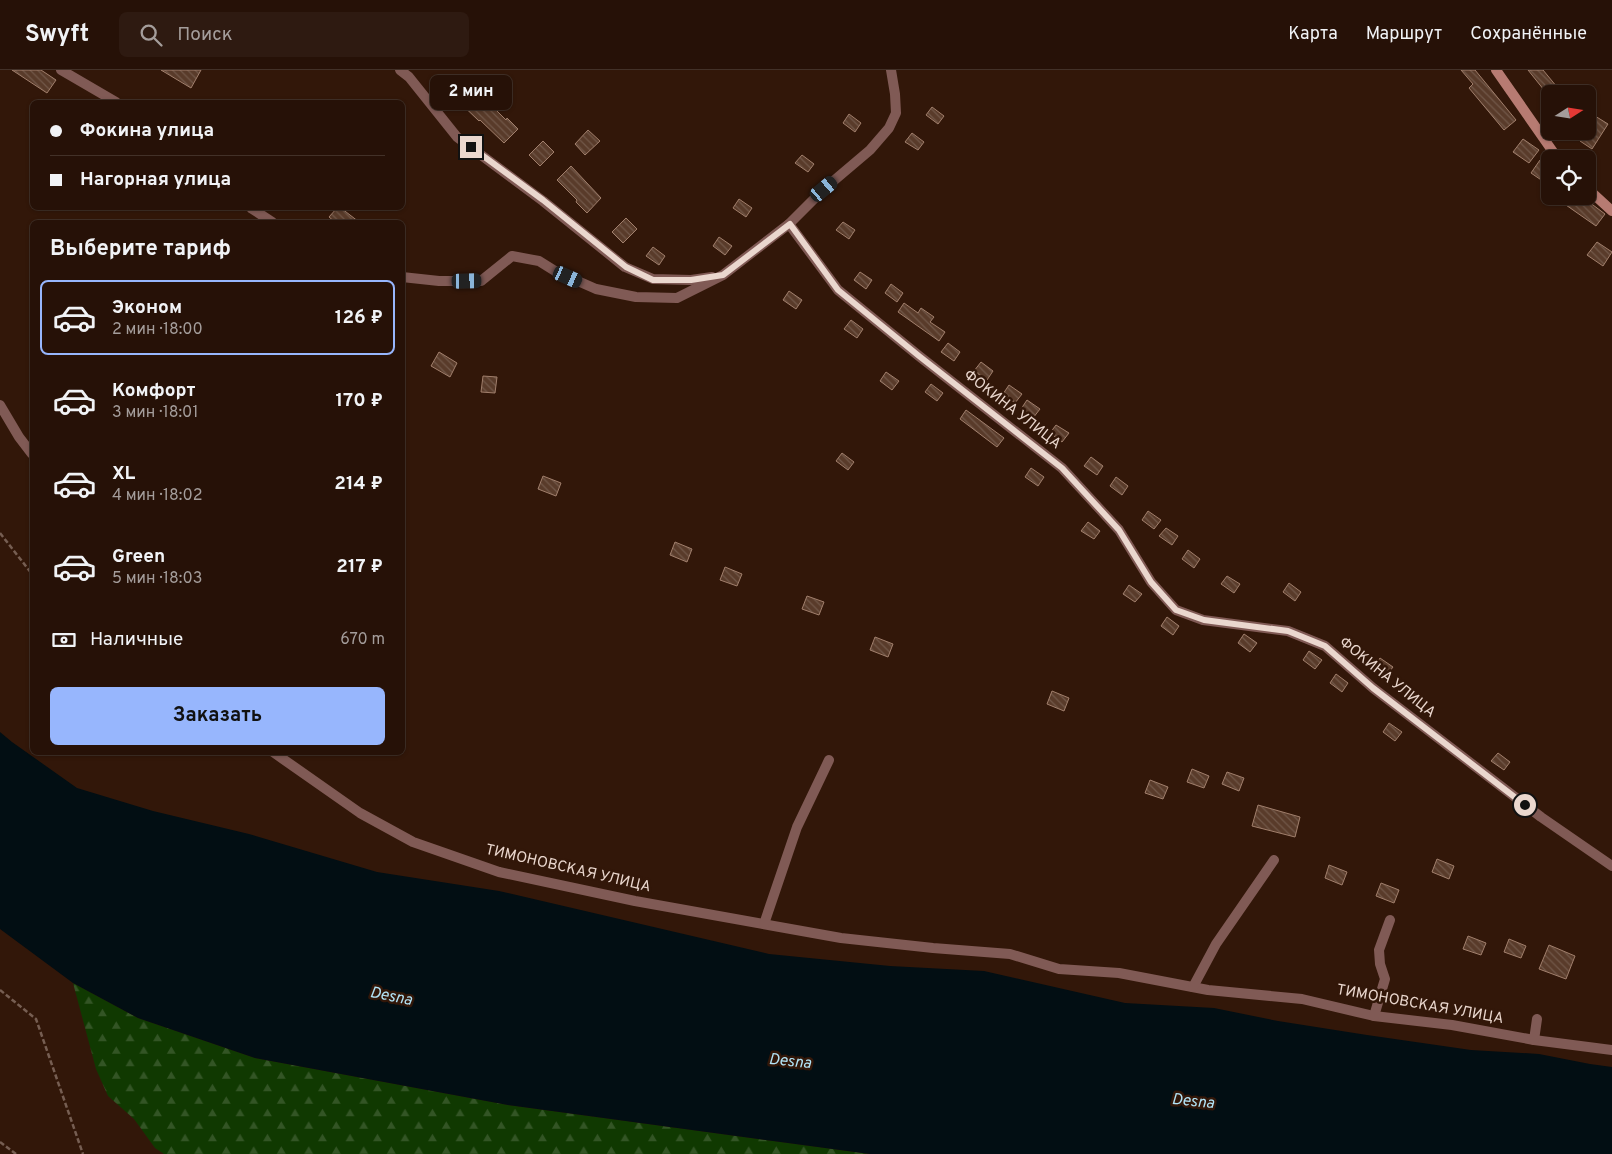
<!DOCTYPE html>
<html lang="ru">
<meta charset="utf-8">
<style>
:root{--surface:#261107;--page:#2e1a11;--text:#f1f3f6;--muted:#a49d9b;--line:#423128;--accent:#97b6fd}
body{margin:0;font-family:Overpass,sans-serif;background:var(--page);color:var(--text);height:100vh;display:flex;flex-direction:column;font-size:19px;white-space:nowrap}
*{box-sizing:border-box;margin:0}
p{font-size:16px;color:var(--muted)}
.icon{flex:none;width:28px;height:28px;fill:none;stroke:currentColor;stroke-width:2;stroke-linecap:round;stroke-linejoin:round}
.map{position:relative;flex:1;overflow:hidden}
.sheet{position:absolute;left:30px;top:150px;width:375px;height:535px;display:flex;flex-direction:column;background:var(--surface);border-radius:8px;box-shadow:0 1px 4px #0004,0 0 0 1px var(--line)}
.sheet>*{flex:none}
.guide{position:absolute;left:30px;top:30px;width:375px;height:110px;border-radius:8px;box-shadow:0 1px 4px #0004,0 0 0 1px var(--line);display:grid;align-content:center;height:110px;padding:0 20px;background:var(--surface)}
.needle{width:32px;rotate:78deg}
.controls{position:absolute;left:1541px;top:15px;display:grid;gap:10px}
.controls a{display:grid;place-items:center;width:55px;height:55px;border-radius:8px;background:var(--surface);box-shadow:0 1px 4px #0004,0 0 0 1px var(--line);font-size:25px}
.end{position:absolute;width:22px;height:22px;margin:-11px;border:6px solid #ead7ce;background:#111;box-shadow:0 0 0 2px #111}
.from{border-radius:50%}
.bubble{position:absolute;height:35px;border-radius:8px;background:var(--surface);box-shadow:0 1px 4px #0004,0 0 0 1px var(--line);font-size:16px;font-weight:700;line-height:35px;text-align:center}
.car{position:absolute;width:15px;height:30px;margin:-15px -8px;border-radius:6px;box-shadow:0 0 4px 1px #0007;background:linear-gradient(#222 24%,#8ab4d8 0 40%,#222 0 76%,#8ab4d8 0 86%,#222 0)}
.guide b{display:flex;align-items:center;gap:18px;height:48px;font-size:19px}
.guide b+b{border-top:1px solid var(--line)}
.guide i{width:12px;height:12px;background:var(--text)}
ul{padding:0;list-style:none}
li{display:flex;align-items:center;gap:15px;height:75px;margin:0 10px 8px;padding:0 10px;border:2px solid transparent;border-radius:8px}
li div{flex:1}
li b{display:block;font-size:19px}
li em{font-style:normal;font-weight:700}
li.active{border-color:var(--accent)}
li>.icon{width:45px;height:45px;stroke-width:1.5}
h2{padding:0 20px;font-size:22px;line-height:60px}
.pay{display:flex;align-items:center;gap:12px;height:55px;padding:0 20px;font-size:19px}
.pay p{margin-inline-start:auto}
.cta{display:flex;gap:10px;margin-top:auto;padding:10px 20px}
.cta a{flex:1;height:58px;border-radius:8px;background:var(--accent);color:#111;font-size:20px;font-weight:700;line-height:58px;text-align:center}
header{display:flex;align-items:center;gap:30px;box-sizing:border-box;height:70px;padding:0 25px;background:var(--surface);border-bottom:1px solid var(--line)}
header strong{font-size:24px}
nav{display:flex;gap:28px;margin-inline-start:auto;font-size:18px}
.search{width:350px;height:45px;background:var(--page);display:flex;align-items:center;gap:12px;box-sizing:border-box;padding:0 18px;border-radius:8px;color:var(--muted);font-size:19px}
.map>svg:first-child{display:block}
.forest{fill:url(#forest-firs)}
.water{fill:#020e13}
.building{fill:url(#building-back-hatch);stroke:#a17f6c}
.lines{fill:none;stroke-linecap:round;stroke-linejoin:round}
.path{stroke:#765e52;stroke-width:2.5;stroke-dasharray:5 2.5;stroke-linecap:butt}
.street{stroke:#805a55;stroke-width:10}
.secondary{stroke:#b77b72;stroke-width:10}
.route{stroke:#ead7ce;stroke-width:6}
.labels{text-anchor:middle;dominant-baseline:central;stroke-width:5;stroke-linejoin:round;paint-order:stroke}
.street-label{font-size:15px;fill:#ead7ce;stroke:#321709}
.water-label{font-size:16px;font-style:italic;fill:#b2e4f7;stroke:#321709}
</style>
<header>
<strong>Swyft</strong>
<div class="search"><svg class="icon" aria-label="search" viewBox="0 0 24 24"><circle cx="10" cy="10" r="6"/><path d="M15 15l6 6"/></svg>Поиск</div>
<nav><a>Карта</a><a>Маршрут</a><a>Сохранённые</a></nav>
</header>
<div class="map">
<svg width="1612" height="1084" viewBox="0 0 1612 1084">
<defs>
<pattern id="forest-firs" width="22" height="20" patternUnits="userSpaceOnUse" patternTransform="scale(1.25)"><rect width="22" height="20" fill="#103901"/><path d="M5 1l3.5 6h-7zM16 11l3.5 6h-7z" fill="#335525"/></pattern>
<pattern id="building-back-hatch" width="6" height="6" patternUnits="userSpaceOnUse" patternTransform="scale(1.25)"><rect width="6" height="6" fill="#593b2a"/><path d="M-1 5l2 2M0 0l6 6M5-1l2 2" fill="none" stroke="#715748"/></pattern>
</defs>
<rect width="100%" height="100%" fill="#321709"/>
<path class="forest" d="M73,913L138,948L255,988L508,1035L870,1084H164L155,1078L134,1049L108,1026L96,999Z"/>
<path class="water" d="M0,662L12,672L77,718L153,741L249,764L377,802L499,821L769,884L890,896L984,901L1125,933L1214,938L1278,951L1367,965L1471,980L1539,984L1590,994L1612,997V1084H870L508,1035L255,988L138,948L73,913L0,859Z"/>
<g class="building">
<path d="M12,0H41L56,10L47,23Z"/>
<path d="M161,0H201L191,18Z"/>
<path d="M1461,0H1475L1516,50L1504,60L1469,18L1473,14Z"/>
<path d="M1528,0H1543L1557,17L1548,25Z"/>
<path d="M454,7L477,30L482,26L506,50L507,48L518,59L504,73L480,50L479,51L455,28L451,32L440,21Z"/>
<path d="M932,37L944,46L938,54L926,45Z"/>
<path d="M849,44L861,53L855,62L843,53Z"/>
<path d="M1595,46L1608,54L1592,79L1580,71L1586,61H1588V58Z"/>
<path d="M588,60L600,71L585,85L575,74Z"/>
<path d="M912,63L924,72L918,80L905,72Z"/>
<path d="M1523,69L1539,80L1529,93L1513,82Z"/>
<path d="M543,71L554,82L540,96L529,85Z"/>
<path d="M802,85L814,94L808,102L795,93Z"/>
<path d="M1540,90L1550,96V116L1531,103Z"/>
<path d="M571,96L601,128L587,143L576,132L577,130L557,110Z"/>
<path d="M1553,126H1581L1605,144L1596,156Z"/>
<path d="M739,129L752,138L746,147L733,138Z"/>
<path d="M337,138H341L359,152H335L329,147Z"/>
<path d="M626,148L637,159L623,173L612,162Z"/>
<path d="M843,152L855,160L849,169L836,160Z"/>
<path d="M719,167L732,176L725,185L713,176Z"/>
<path d="M1597,172L1612,182L1603,196L1587,185Z"/>
<path d="M653,177L665,186L659,195L646,186Z"/>
<path d="M860,202L872,210L866,219L854,210Z"/>
<path d="M891,214L903,223L897,232L885,223Z"/>
<path d="M789,221L802,230L796,239L783,230Z"/>
<path d="M904,233L918,243L921,238L934,247L930,252L945,262L939,271L898,242Z"/>
<path d="M851,250L863,259L857,268L844,259Z"/>
<path d="M948,273L960,282L954,291L941,282Z"/>
<path d="M439,282L457,293L450,307L431,296Z"/>
<path d="M981,292L993,301L987,310L974,301Z"/>
<path d="M886,302L899,311L892,320L880,311Z"/>
<path d="M483,306L497,307L495,323L481,322Z"/>
<path d="M931,314L943,323L937,331L925,322Z"/>
<path d="M1009,315L1022,324L1015,333L1003,324Z"/>
<path d="M1027,330L1040,339L1033,348L1021,339Z"/>
<path d="M966,340L1004,368L997,377L960,349Z"/>
<path d="M1056,355L1069,363L1062,372L1050,363Z"/>
<path d="M842,383L854,392L848,400L836,391Z"/>
<path d="M1091,387L1103,396L1097,405L1084,396Z"/>
<path d="M1031,398L1044,407L1038,416L1025,407Z"/>
<path d="M543,406L561,413L556,426L538,419Z"/>
<path d="M1116,407L1128,416L1122,425L1110,416Z"/>
<path d="M1148,441L1161,450L1154,459L1142,450Z"/>
<path d="M1088,452L1100,461L1094,469L1081,461Z"/>
<path d="M1166,458L1178,466L1172,475L1159,466Z"/>
<path d="M675,472L692,479L687,492L670,485Z"/>
<path d="M1188,480L1200,489L1194,498L1182,489Z"/>
<path d="M725,497L742,504L737,516L720,510Z"/>
<path d="M1227,506L1240,514L1234,523L1221,514Z"/>
<path d="M1289,513L1301,522L1295,531L1283,522Z"/>
<path d="M1129,515L1142,524L1135,532L1123,524Z"/>
<path d="M807,526L824,532L819,545L802,539Z"/>
<path d="M1167,547L1179,556L1173,565L1161,556Z"/>
<path d="M1244,564L1257,573L1250,582L1238,573Z"/>
<path d="M875,567L893,574L888,587L870,580Z"/>
<path d="M1309,581L1322,590L1315,599L1303,590Z"/>
<path d="M1380,588L1393,597L1386,606L1374,596Z"/>
<path d="M1336,604L1348,613L1342,622L1330,613Z"/>
<path d="M1052,621L1069,628L1064,641L1047,634Z"/>
<path d="M1389,653L1402,662L1395,671L1383,662Z"/>
<path d="M1498,683L1510,692L1504,700L1491,691Z"/>
<path d="M1192,699L1209,706L1204,718L1187,712Z"/>
<path d="M1227,702L1244,708L1239,721L1222,714Z"/>
<path d="M1150,710L1168,717L1163,729L1145,723Z"/>
<path d="M1258,735L1300,747L1295,767L1252,756Z"/>
<path d="M1437,789L1454,796L1449,809L1432,802Z"/>
<path d="M1329,795L1347,802L1342,815L1325,808Z"/>
<path d="M1381,813L1399,820L1394,833L1376,826Z"/>
<path d="M1468,866L1486,873L1481,885L1463,879Z"/>
<path d="M1509,869L1526,876L1521,888L1504,882Z"/>
<path d="M1549,875L1575,886L1566,909L1539,899Z"/>
</g>
<g class="lines">
<g class="path">
<path d="M0,463L32,504"/>
<path d="M0,920L36,949L83,1084"/>
<path d="M0,1072L16,1084"/>
</g>
<g class="street">
<path d="M61,0L116,32"/>
<path d="M400,0L409,7L457,67L543,131L625,197L653,209L691,210L712,207"/>
<path d="M251,138L272,152"/>
<path d="M789,154L838,220L919,286L1062,398L1119,460L1151,512L1176,540L1203,550L1288,561L1325,576L1373,618L1541,747L1612,796"/>
<path d="M402,207L439,211H481L512,186L539,191L555,201L596,219L636,227L677,228L723,205L789,154L824,119L870,80L889,58L896,43L895,24L891,0"/>
<path d="M0,335L19,367L32,384"/>
<path d="M273,682L360,743L413,772L499,802L635,831L841,868L933,878L1010,884L1059,899L1119,903L1208,920L1302,929L1374,946L1452,955L1534,970L1612,980"/>
<path d="M764,854L797,757L829,690"/>
<path d="M1193,917L1216,874L1274,790"/>
<path d="M1374,946L1385,909L1380,894L1379,880L1390,850"/>
<path d="M1534,970L1537,949"/>
</g>
<g class="secondary">
<path d="M1496,0L1558,89"/>
<path d="M1588,119L1612,141"/>
</g>
</g>
<g class="lines">
<path class="route" d="M471,77L543,130L626,197L653,210H691L723,205L790,154L838,220L919,286L1062,398L1119,460L1151,512L1176,540L1204,550L1288,561L1325,576L1373,618L1525,735"/>
</g>
<g class="labels">
<g class="street-label">
<text transform="translate(1012 340) rotate(38)">ФОКИНА УЛИЦА</text>
<text transform="translate(1387 608) rotate(39)">ФОКИНА УЛИЦА</text>
<text transform="translate(568 799) rotate(13)">ТИМОНОВСКАЯ УЛИЦА</text>
<text transform="translate(1420 935) rotate(10)">ТИМОНОВСКАЯ УЛИЦА</text>
</g>
<g class="water-label">
<text transform="translate(391 927) rotate(11)">Desna</text>
<text transform="translate(790 992) rotate(6)">Desna</text>
<text transform="translate(1193 1032) rotate(6)">Desna</text>
</g>
</g>
</svg>
<div class="controls">
<a><svg class="needle" viewBox="-14 -14 28 28"><path d="M0-13l5 13h-10z" fill="#e53935"/><path d="M0 13l5-13h-10z" fill="#a49d9b"/></svg></a>
<a><svg class="icon" aria-label="locate" viewBox="0 0 24 24"><circle cx="12" cy="12" r="6"/><path d="M12 2v4M12 18v4M2 12h4M18 12h4"/></svg></a>
</div>
<i class="end from" style="left:1525px;top:735px"></i>
<i class="end" style="left:471px;top:77px"></i>
<div class="bubble" style="left:430px;top:5px;width:82px">2 мин</div>
<i class="car" style="left:824px;top:119px;rotate:50deg"></i>
<i class="car" style="left:568px;top:207px;rotate:114deg"></i>
<i class="car" style="left:467px;top:211px;rotate:89deg"></i>
<div class="guide">
<b><i class="from"></i>Фокина улица</b>
<b><i></i>Нагорная улица</b>
</div>
<section class="sheet">
<h2>Выберите тариф</h2>
<ul>
<li class="active"><svg class="icon" aria-label="car" viewBox="0 0 24 24"><path d="M5 17H2v-5l4-1 3-4h7l3 4 3 1v5h-3M9 17h6M6 11h13"/><circle cx="7" cy="17" r="2"/><circle cx="17" cy="17" r="2"/></svg><div><b>Эконом</b><p>2 мин · 18:00</p></div><em>126 ₽</em></li>
<li><svg class="icon" aria-label="car" viewBox="0 0 24 24"><path d="M5 17H2v-5l4-1 3-4h7l3 4 3 1v5h-3M9 17h6M6 11h13"/><circle cx="7" cy="17" r="2"/><circle cx="17" cy="17" r="2"/></svg><div><b>Комфорт</b><p>3 мин · 18:01</p></div><em>170 ₽</em></li>
<li><svg class="icon" aria-label="car" viewBox="0 0 24 24"><path d="M5 17H2v-5l4-1 3-4h7l3 4 3 1v5h-3M9 17h6M6 11h13"/><circle cx="7" cy="17" r="2"/><circle cx="17" cy="17" r="2"/></svg><div><b>XL</b><p>4 мин · 18:02</p></div><em>214 ₽</em></li>
<li><svg class="icon" aria-label="car" viewBox="0 0 24 24"><path d="M5 17H2v-5l4-1 3-4h7l3 4 3 1v5h-3M9 17h6M6 11h13"/><circle cx="7" cy="17" r="2"/><circle cx="17" cy="17" r="2"/></svg><div><b>Green</b><p>5 мин · 18:03</p></div><em>217 ₽</em></li>
</ul>
<div class="pay"><svg class="icon" aria-label="cash" viewBox="0 0 24 24"><path d="M3 7h18v10H3z"/><circle cx="12" cy="12" r="2"/></svg>Наличные<p>670 m</p></div>
<div class="cta"><a>Заказать</a></div>
</section>
</div>
